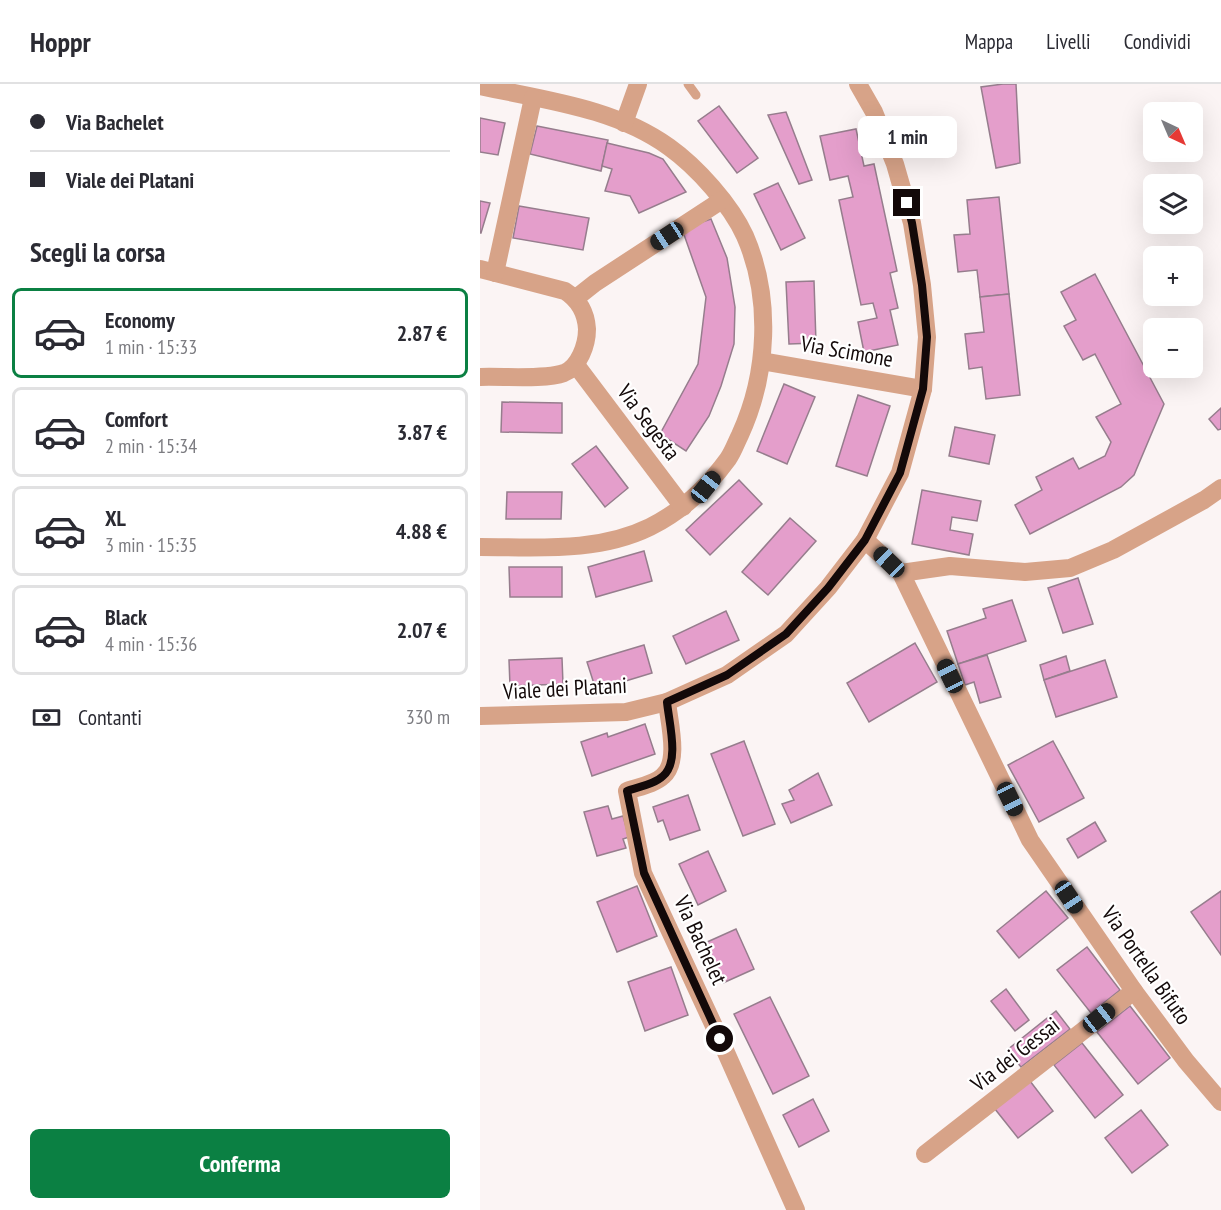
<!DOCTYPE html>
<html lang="it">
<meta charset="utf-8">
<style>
:root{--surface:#fff;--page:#f2f2f3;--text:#2b2b33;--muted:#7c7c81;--line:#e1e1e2;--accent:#0b8043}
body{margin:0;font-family:"PT Sans Narrow",sans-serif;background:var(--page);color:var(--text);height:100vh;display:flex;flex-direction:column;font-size:22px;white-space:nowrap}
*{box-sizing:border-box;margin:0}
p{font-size:20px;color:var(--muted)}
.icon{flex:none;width:33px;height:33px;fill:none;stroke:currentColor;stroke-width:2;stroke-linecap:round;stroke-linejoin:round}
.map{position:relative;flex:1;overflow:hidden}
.drawer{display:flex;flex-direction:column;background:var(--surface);width:480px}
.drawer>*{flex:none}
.guide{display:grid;align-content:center;height:132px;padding:0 30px;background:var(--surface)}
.needle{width:39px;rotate:136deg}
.fabs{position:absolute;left:663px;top:18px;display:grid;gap:12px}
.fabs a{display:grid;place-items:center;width:60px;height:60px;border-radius:9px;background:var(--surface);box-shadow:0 6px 24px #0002;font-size:30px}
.end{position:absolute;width:27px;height:27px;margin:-14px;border:8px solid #130909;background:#fff;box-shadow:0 0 0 3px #fff}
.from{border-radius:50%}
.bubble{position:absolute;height:42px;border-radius:9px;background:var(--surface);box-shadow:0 6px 24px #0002;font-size:20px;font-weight:700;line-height:42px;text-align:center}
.car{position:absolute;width:18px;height:36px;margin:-18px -9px;border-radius:8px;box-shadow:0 0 4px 2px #0007;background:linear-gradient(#222 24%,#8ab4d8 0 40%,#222 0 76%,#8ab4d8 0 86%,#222 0)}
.guide b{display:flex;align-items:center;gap:21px;height:57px;font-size:22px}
.guide b+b{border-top:2px solid var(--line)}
.guide i{width:15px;height:15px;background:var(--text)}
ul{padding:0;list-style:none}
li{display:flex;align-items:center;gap:18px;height:90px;margin:0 12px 9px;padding:0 18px;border:3px solid var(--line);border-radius:9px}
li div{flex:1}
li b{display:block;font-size:22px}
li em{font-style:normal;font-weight:700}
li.selected{border-color:var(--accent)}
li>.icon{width:54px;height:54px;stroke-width:1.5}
h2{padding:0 30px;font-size:27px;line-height:72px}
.pay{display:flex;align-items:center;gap:15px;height:66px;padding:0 30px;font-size:22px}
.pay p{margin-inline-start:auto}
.action{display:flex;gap:12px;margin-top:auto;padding:12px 30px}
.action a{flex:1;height:69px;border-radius:9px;background:var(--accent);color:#fff;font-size:24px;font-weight:700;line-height:69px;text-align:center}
header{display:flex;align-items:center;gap:36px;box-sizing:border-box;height:84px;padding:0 30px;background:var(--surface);border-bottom:2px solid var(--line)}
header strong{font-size:28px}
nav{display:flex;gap:33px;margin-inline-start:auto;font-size:21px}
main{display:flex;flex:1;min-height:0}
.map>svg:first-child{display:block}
.building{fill:#e49ecb;stroke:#967d8d;stroke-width:1.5}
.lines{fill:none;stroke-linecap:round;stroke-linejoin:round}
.lane{stroke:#d7a388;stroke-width:9}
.street{stroke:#d7a388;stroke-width:18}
.route{stroke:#130909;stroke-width:8}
.labels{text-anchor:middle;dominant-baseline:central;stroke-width:4.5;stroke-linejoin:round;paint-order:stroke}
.street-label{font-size:22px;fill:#130909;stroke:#fff}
</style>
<header>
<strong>Hoppr</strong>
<nav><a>Mappa</a><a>Livelli</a><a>Condividi</a></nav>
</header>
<main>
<section class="drawer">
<div class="guide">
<b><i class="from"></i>Via Bachelet</b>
<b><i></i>Viale dei Platani</b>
</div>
<h2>Scegli la corsa</h2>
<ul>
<li class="selected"><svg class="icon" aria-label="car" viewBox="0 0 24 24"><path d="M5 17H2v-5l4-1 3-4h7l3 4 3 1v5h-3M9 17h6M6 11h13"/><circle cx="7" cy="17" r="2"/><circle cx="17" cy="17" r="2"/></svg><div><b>Economy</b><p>1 min · 15:33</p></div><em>2.87 €</em></li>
<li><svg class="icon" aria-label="car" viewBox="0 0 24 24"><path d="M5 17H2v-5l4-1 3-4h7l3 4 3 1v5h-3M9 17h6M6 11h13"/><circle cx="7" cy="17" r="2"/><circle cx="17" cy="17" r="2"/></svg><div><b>Comfort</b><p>2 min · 15:34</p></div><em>3.87 €</em></li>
<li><svg class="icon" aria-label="car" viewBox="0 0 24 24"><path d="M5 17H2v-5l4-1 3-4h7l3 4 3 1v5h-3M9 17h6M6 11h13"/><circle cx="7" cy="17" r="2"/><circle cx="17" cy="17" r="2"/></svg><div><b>XL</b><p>3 min · 15:35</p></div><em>4.88 €</em></li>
<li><svg class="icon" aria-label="car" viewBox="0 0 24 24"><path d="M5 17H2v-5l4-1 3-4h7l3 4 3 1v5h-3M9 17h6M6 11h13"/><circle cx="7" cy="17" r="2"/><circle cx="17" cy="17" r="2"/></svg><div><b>Black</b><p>4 min · 15:36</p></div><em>2.07 €</em></li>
</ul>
<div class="pay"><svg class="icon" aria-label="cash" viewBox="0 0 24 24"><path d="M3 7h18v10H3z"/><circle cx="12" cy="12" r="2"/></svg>Contanti<p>330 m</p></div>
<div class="action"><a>Conferma</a></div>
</section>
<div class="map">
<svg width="741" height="1126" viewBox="0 0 741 1126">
<rect width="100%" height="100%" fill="#fbf4f4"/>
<g class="building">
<path d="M523,0H536L540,79L516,84L501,3Z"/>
<path d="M239,22L278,74L257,89L218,37Z"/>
<path d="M306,28L332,96L319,100L288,31Z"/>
<path d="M0,34L25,39L18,71L0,68Z"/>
<path d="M57,42L128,56L121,87L50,70Z"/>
<path d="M376,45L384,82L394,80L417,187L410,189L418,224L410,226L418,261L384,268L378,238L397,234L393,219L381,221L359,116L373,113L368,92L350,96L340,52Z"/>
<path d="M127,59L169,69L183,75L206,108L159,129L150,112L125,107L132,85L122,82Z"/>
<path d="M298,99L325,154L301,166L274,110Z"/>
<path d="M519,113L529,210L500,213L497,186L478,188L474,151L490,150L487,116Z"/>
<path d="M0,117L10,119L1,149H0Z"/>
<path d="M39,122L109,134L103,166L33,154Z"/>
<path d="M231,135L247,174L255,223L254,260L241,302L229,332L206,367L180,350L218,280L226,213L202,145Z"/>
<path d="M615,190L684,320L654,391L641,403L550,450L535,421L562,406L556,393L593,374L599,385L625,372L631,358L616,333L641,320L615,270L603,276L584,242L596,236L581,208Z"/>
<path d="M334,197L336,259L309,260L306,198Z"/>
<path d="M529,210L540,311L506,315L502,283L489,285L485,250L504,248L500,213Z"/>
<path d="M304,300L335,313L307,380L277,367Z"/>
<path d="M378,311L410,322L387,392L356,382Z"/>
<path d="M22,318L82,319V349L21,348Z"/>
<path d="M741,324V345L738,346L729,335Z"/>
<path d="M475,343L515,351L509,380L469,372Z"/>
<path d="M116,362L148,404L125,423L92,380Z"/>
<path d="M259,396L282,420L230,471L206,446Z"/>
<path d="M442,406L501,417L497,437L472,433L470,446L493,450L489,471L432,460Z"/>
<path d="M27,408H82L81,435H26Z"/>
<path d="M310,434L336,457L288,511L262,488Z"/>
<path d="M164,467L172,497L116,513L108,483Z"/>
<path d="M29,483H82V513H30Z"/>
<path d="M598,494L613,540L583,549L568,504Z"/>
<path d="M532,516L546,557L478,580L467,547L506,534L503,525Z"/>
<path d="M246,527L259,556L206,580L193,552Z"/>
<path d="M435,559L457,598L389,638L367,599Z"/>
<path d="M164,561L172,589L116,606L107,578Z"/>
<path d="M507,571L521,613L500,619L494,598L485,601L478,580Z"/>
<path d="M586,572L590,587L564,596L560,581Z"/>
<path d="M82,574L83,600L30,602L29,576Z"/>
<path d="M625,576L637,613L576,633L564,596Z"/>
<path d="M165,640L175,670L112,692L101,658L127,649L128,653Z"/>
<path d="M264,657L295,740L263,752L231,670Z"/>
<path d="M573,657L604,714L559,738L528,681Z"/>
<path d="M338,689L352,721L311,739L302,720L314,716L309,706Z"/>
<path d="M208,711L220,746L190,756L183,736L178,738L173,723Z"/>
<path d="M128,722L132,735L143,732L149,753L143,755L146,764L117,772L104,728Z"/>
<path d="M615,738L626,757L598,774L587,755Z"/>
<path d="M228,767L246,807L218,821L199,780Z"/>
<path d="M157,802L177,852L137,868L117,818Z"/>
<path d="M566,807L588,834L539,874L517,847Z"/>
<path d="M741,807V871L711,828Z"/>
<path d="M256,845L274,885L243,899L225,859Z"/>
<path d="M607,863L640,906L611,929L577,886Z"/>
<path d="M191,883L208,931L165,947L148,898Z"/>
<path d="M526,905L549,936L535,947L511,917Z"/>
<path d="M290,913L329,992L293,1010L254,930Z"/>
<path d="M650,922L690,974L658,1000L617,948Z"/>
<path d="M576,927L590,945L541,983L527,966Z"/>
<path d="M602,959L643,1011L615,1034L574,981Z"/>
<path d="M550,997L573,1027L538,1054L515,1025Z"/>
<path d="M333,1015L349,1047L319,1063L303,1031Z"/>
<path d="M661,1026L688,1061L652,1089L625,1054Z"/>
</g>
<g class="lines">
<path class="lane" d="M208,0L216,11"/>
<g class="street">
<path d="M0,2C64,16 135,24 189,63C217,83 251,121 265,152C292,214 288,290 260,351C256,359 253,368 248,375C227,404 202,427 170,443C117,469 57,463 0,463"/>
<path d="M144,39L158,0"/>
<path d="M0,185L85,207C99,216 106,228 107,245C107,261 99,283 84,289C65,296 22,292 0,293"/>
<path d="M15,189L53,14"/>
<path d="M96,214L115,199L242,116"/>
<path d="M282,277L443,305"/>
<path d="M96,281L203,423"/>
<path d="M385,456L421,489L550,756L654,907L706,977L741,1018"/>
<path d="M421,489L470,482L545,488L590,484L633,466L724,416L741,404"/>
<path d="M187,618C189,638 200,678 183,692C175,700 158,703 147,707L163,789L240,955L316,1126"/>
<path d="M0,632L146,628L187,618L247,591L306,550L348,504L385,456L420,389L443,305L447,253L442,201L432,139L415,80L394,28L378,0"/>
<path d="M445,1070L654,907"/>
</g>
</g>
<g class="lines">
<path class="route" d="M240,955L164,789L147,707C158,703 175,700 183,692C200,678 189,639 187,618L247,591L306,550L348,504L385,456L420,389L443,305L447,253L442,201L432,139L427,119"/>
</g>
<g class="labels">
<g class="street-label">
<text transform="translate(367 267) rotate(10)">Via Scimone</text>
<text transform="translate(169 338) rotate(53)">Via Segesta</text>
<text transform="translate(85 604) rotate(-3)">Viale dei Platani</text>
<text transform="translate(221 856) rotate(65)">Via Bachelet</text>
<text transform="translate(667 881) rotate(55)">Via Portella Bifuto</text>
<text transform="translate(535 970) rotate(-38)">Via dei Gessai</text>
</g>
</g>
</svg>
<div class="fabs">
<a><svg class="needle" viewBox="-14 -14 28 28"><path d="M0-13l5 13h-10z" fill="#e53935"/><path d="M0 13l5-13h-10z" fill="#7c7c81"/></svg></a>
<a><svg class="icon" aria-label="layers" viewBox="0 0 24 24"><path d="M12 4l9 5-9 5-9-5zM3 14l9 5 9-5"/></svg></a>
<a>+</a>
<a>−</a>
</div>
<i class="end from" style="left:240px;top:955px"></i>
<i class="end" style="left:427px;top:119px"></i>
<div class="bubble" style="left:378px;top:32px;width:99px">1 min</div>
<i class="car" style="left:187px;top:152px;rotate:237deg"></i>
<i class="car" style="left:226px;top:403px;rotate:39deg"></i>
<i class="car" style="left:409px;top:478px;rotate:314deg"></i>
<i class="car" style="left:470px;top:592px;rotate:334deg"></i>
<i class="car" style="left:530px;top:715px;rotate:154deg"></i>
<i class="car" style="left:589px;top:813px;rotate:146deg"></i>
<i class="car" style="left:619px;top:934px;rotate:52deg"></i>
</div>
</main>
